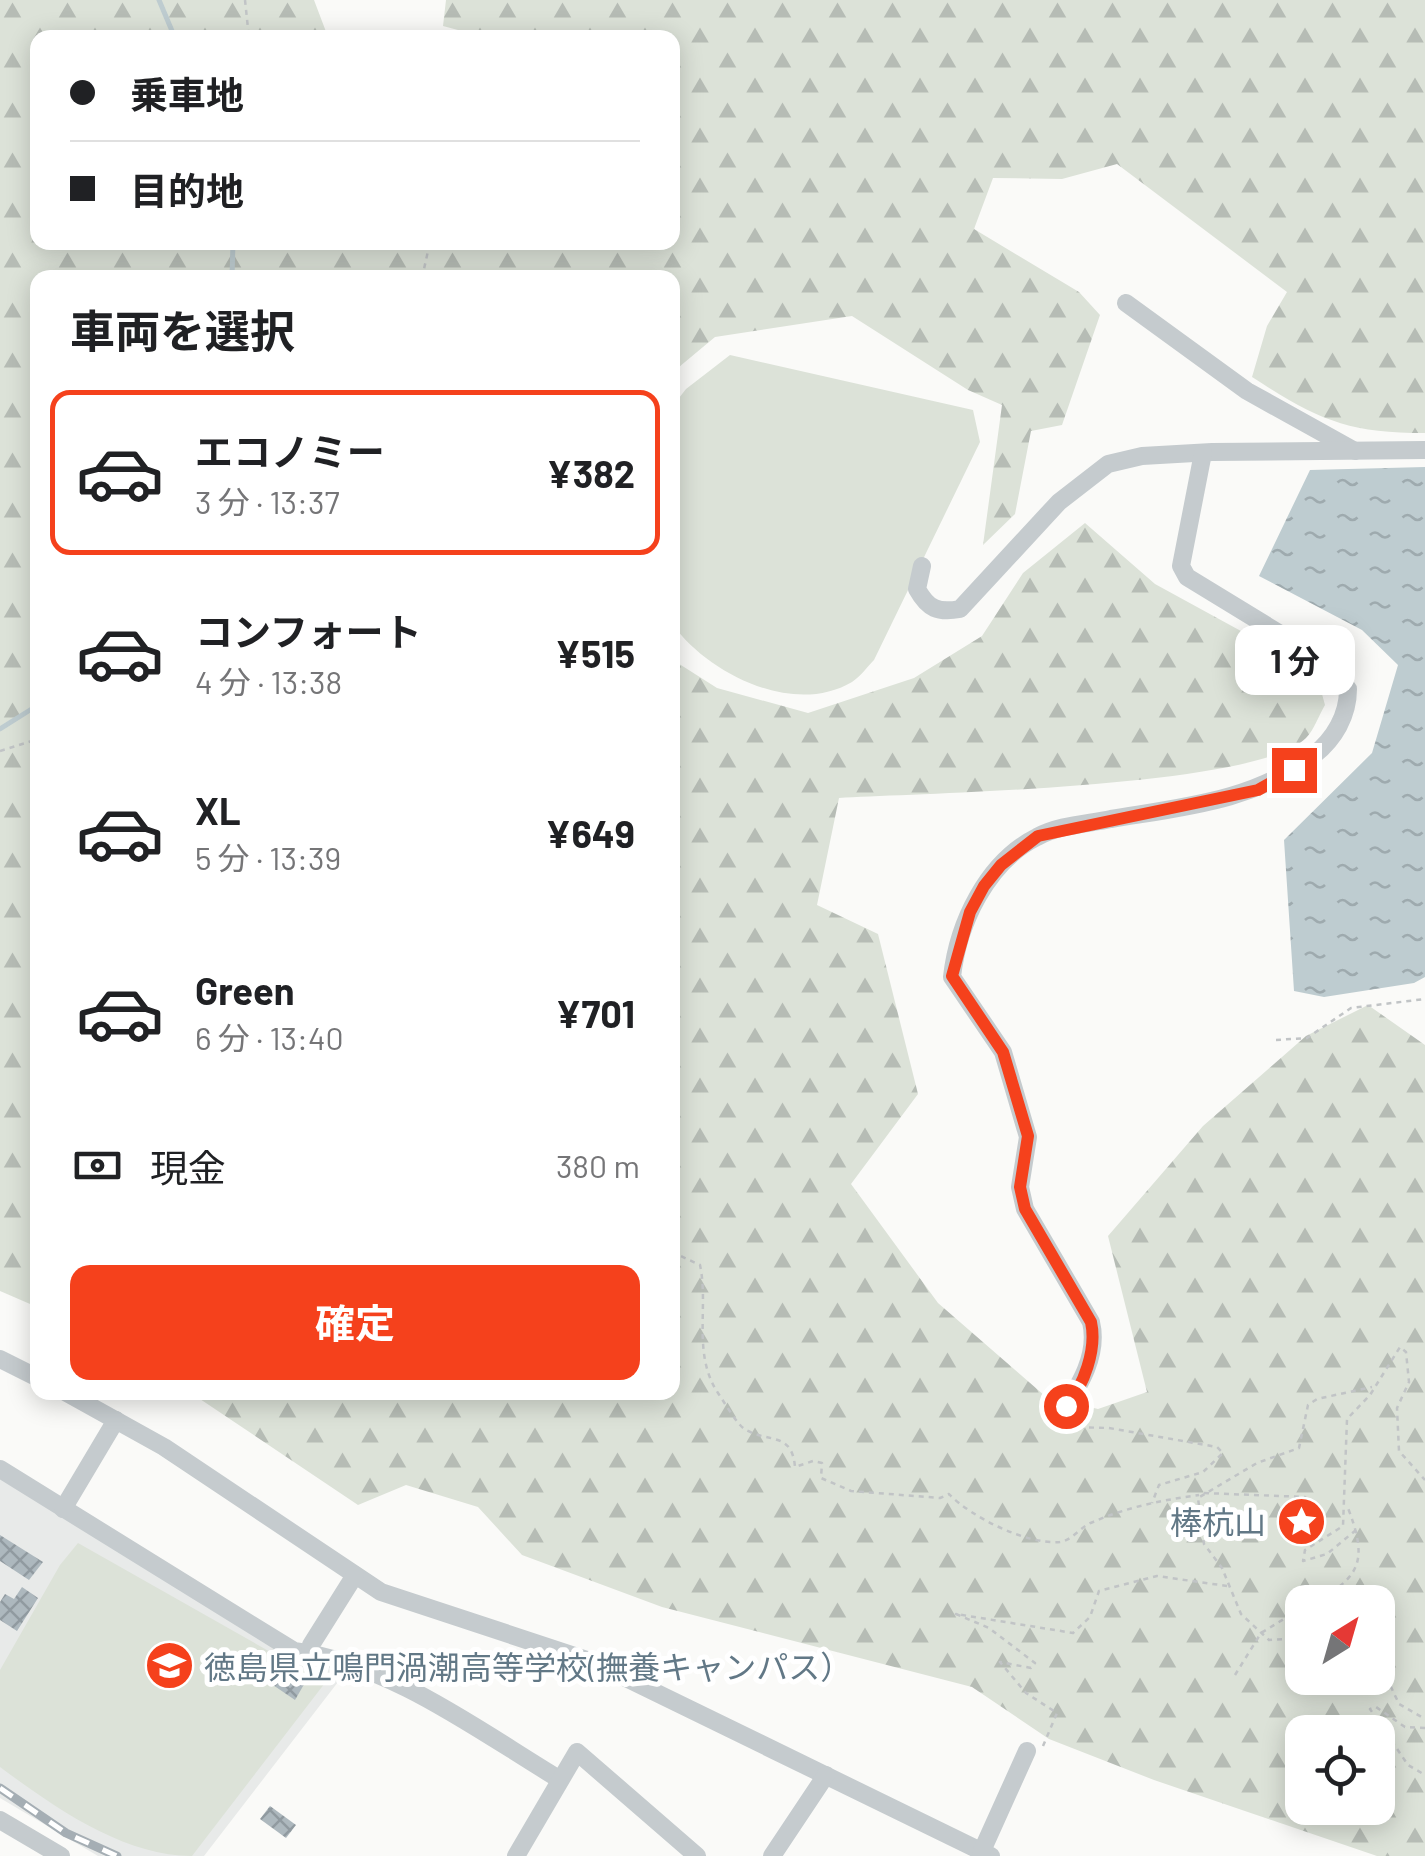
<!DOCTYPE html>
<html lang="ja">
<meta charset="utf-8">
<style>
:root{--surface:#fff;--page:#f6f6f6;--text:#202124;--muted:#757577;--line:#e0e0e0;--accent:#f5411c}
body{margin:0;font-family:Barlow,"Noto Sans JP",sans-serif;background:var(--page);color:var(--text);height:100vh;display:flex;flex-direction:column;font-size:38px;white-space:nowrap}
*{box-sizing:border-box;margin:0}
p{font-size:32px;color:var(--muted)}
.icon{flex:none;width:55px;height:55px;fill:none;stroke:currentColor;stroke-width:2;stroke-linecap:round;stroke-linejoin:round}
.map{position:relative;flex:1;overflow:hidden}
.sheet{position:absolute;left:30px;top:270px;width:650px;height:1130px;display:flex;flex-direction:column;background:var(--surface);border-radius:20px;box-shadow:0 5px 25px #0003}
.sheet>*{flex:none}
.guide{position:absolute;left:30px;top:30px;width:650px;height:220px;border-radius:20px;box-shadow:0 5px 25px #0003;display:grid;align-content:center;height:220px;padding:0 40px;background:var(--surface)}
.needle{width:65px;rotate:37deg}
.fabs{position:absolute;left:1285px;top:1585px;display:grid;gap:20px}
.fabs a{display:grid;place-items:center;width:110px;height:110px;border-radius:20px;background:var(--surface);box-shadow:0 5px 25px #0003;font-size:50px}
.end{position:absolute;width:45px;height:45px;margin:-22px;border:12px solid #f5411c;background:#fff;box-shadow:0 0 0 5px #fff}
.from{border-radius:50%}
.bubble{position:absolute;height:70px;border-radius:20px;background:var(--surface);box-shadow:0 5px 25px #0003;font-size:32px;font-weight:700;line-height:70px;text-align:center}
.guide b{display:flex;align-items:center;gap:35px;height:95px;font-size:38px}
.guide b+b{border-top:2px solid var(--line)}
.guide i{width:25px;height:25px;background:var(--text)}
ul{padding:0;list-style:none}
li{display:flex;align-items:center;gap:30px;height:165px;margin:0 20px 15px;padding:0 20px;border:5px solid transparent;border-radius:20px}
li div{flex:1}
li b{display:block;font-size:38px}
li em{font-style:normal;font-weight:700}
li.on{border-color:var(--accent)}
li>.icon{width:90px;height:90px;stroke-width:1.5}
h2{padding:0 40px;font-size:45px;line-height:120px}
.pay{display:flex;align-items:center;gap:25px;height:110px;padding:0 40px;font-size:38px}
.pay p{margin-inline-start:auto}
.button{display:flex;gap:20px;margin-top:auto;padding:20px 40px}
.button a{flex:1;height:115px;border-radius:20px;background:var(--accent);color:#fff;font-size:40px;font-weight:700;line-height:115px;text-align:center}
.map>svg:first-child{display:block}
.built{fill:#e8eae9}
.forest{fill:url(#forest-firs);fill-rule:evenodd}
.pitch{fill:#dce2d8}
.water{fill:url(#water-ripples)}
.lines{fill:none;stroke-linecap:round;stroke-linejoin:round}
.stream{stroke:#beccd0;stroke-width:5}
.building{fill:url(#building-cross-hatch)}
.path{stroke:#c1c4c6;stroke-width:2.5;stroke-dasharray:5 5;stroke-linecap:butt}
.minor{stroke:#c5cbce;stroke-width:18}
.rail-casing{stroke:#a5aeb4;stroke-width:9}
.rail{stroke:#fff;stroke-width:5;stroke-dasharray:15;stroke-linecap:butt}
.route{stroke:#f5411c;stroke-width:12}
.labels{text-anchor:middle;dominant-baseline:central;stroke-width:10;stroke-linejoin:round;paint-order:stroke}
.poi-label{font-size:32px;fill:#627886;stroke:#fff;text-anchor:end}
</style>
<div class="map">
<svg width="1425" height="1856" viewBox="0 0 1425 1856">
<defs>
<pattern id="forest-firs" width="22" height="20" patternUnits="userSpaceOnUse" patternTransform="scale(2.5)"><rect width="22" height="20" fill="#dce2d8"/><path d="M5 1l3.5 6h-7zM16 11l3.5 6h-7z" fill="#b6bcb5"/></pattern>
<pattern id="water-ripples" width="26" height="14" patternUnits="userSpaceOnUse" patternTransform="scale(2.5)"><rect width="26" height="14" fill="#beccd0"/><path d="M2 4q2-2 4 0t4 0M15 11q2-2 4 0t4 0" fill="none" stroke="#9eaaae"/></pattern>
<pattern id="building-cross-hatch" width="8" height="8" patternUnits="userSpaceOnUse" patternTransform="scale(2.5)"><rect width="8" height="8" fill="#adb8be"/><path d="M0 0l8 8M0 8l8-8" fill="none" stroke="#909aa0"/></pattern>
</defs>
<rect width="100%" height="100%" fill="#fafaf8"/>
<path class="built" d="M0,1475L299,1663L319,1660L348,1669L204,1856H98L0,1798Z"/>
<g class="forest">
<path d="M0,0H314L328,37L38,38V242H672V38L484,37L443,26L446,0H1425V433C1346,433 1317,419 1252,377L1267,326L1287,292L1117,164L1062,179L993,178L974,229L1079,292L1100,315L1062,425L1031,431L1015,514L983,545L1002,405L968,390L852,316L715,337L673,372L672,278H38L37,1307L0,1291Z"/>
<path d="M1085,523L1155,584L1316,672L1325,705C1319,715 1314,730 1306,738C1257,788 923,793 839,798L817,905L878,934L918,1094L851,1184L938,1303L1045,1396L1098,1409L1147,1392L1108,1236L1203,1126L1306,1036L1368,1005L1425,1045V1856H1377L1154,1780L1049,1739L972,1687L662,1607L522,1555L478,1507L406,1485L358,1505L191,1393L672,1392L673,660L717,688L808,713L914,678L982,636L1023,573ZM1302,1602H1378V1678H1302ZM1302,1732H1378V1808H1302Z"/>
</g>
<g class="pitch">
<path d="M730,355L973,410L980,442L874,660C868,666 860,677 852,682C793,717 708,673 673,625L672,407L686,389Z"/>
<path d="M78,1543L304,1671L319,1672L328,1679L192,1856C123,1856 54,1807 0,1767V1670L60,1565Z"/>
</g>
<path class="water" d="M1425,467V977L1414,983L1324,997L1294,991L1284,840L1372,753L1398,665L1362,630L1259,576L1310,470Z"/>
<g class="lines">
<g class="stream">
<path d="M159,0L175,38"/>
<path d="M232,278L233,242"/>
<path d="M0,729L38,705"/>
</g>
</g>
<g class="building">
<path d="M0,1535L43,1562L29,1580L0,1561Z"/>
<path d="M22,1587L38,1598L17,1631L0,1620V1602L5,1594L14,1599Z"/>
<path d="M281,1666L306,1681L295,1700L270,1683Z"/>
<path d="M270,1806L296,1825L286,1838L260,1819Z"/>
</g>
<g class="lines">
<g class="path">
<path d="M245,0L249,38"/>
<path d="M422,278L430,242"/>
<path d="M0,751L38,739"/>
<path d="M1276,1040L1307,1038L1351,1008L1425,999"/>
<path d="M672,1252L700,1265C709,1307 692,1354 718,1393C725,1403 737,1425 746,1430C770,1443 792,1432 795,1467L813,1461L822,1463L821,1478L851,1491L940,1498L949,1494C971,1517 1027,1545 1060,1542C1073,1540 1081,1526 1093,1522C1127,1507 1163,1500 1199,1495"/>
<path d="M1069,1427L1109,1428L1217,1447L1223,1453L1203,1472L1159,1485L1152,1503"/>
<path d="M1204,1493L1305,1497C1315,1514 1308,1526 1312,1544"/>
<path d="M1356,1530L1327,1554L1303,1561L1305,1550L1343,1526L1347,1419L1370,1395L1400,1347L1406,1352L1409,1382L1397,1408L1399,1451L1425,1480"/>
<path d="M1314,1602C1363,1577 1367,1558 1348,1508"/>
<path d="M1302,1638L1269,1640L1241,1614L1222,1568L1204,1544L1198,1498L1257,1463L1299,1448L1308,1405L1317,1399L1372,1387"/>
<path d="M1378,1659L1399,1704L1425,1719"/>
<path d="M1235,1675L1261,1633L1302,1608"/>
<path d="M1425,1728L1405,1727L1376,1707L1370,1709L1408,1765L1425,1775"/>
<path d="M1043,1746L1057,1713L1026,1693L1000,1662L1031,1668L1035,1663L989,1628L956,1614L1073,1633L1090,1617L1099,1591L1157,1576L1227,1586"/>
</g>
<g class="minor">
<path d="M1126,303L1247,391L1355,451"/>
<path d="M922,566L917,589C928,609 938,613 960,609L1059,502L1108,464L1142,456L1212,452L1425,450"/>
<path d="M0,1359L38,1378"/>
<path d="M65,1392L164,1447L381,1592L593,1662L991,1856"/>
<path d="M1062,1413C1079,1386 1099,1355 1091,1322L1025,1209L1020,1187L1028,1137L1003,1052L952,977C958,923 987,862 1037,837C1059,825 1087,824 1111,819C1183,807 1255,801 1314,755C1334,739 1348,716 1348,689L1318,657L1187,577L1181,566L1203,453"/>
<path d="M0,1469L294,1651C391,1664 476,1729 559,1779"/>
<path d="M63,1509L116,1420"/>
<path d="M310,1653L311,1645L355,1575"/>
<path d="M0,1820L61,1856"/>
<path d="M981,1853L1027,1751"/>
<path d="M516,1856L577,1752L697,1856"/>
<path d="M772,1856L826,1775"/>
</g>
<defs>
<path id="rail" d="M0,1788L66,1833L117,1856"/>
</defs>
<use href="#rail" class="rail-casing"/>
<use href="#rail" class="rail"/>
</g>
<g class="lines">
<path class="route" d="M1066,1406C1084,1386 1097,1349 1091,1322L1025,1209L1020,1187L1028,1136L1003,1052L952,976L970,912L984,886L1001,865L1038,836L1258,790L1294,770"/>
</g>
<defs>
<symbol id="sight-disc" viewBox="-11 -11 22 22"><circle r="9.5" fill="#f5411c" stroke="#fff"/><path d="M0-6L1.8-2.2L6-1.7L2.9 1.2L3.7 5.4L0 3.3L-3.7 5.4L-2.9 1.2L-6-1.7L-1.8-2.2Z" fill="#fff"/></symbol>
<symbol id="school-disc" viewBox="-11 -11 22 22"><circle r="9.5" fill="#f5411c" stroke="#fff"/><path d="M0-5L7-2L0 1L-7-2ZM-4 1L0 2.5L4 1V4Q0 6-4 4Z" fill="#fff"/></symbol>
</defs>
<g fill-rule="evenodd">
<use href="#sight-disc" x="1274" y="1494" width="55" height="55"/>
<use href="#school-disc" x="142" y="1638" width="55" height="55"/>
</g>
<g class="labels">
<g class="poi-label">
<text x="1266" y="1521">棒杭山</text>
<text x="204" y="1666" text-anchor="start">徳島県立鳴門渦潮高等学校(撫養キャンパス）</text>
</g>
</g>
</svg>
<div class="fabs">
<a><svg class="needle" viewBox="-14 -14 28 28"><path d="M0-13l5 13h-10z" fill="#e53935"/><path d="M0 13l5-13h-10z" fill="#757577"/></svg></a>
<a><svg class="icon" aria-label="locate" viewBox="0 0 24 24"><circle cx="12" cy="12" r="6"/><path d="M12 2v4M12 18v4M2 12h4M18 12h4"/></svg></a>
</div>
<i class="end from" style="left:1066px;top:1406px"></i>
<i class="end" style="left:1294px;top:770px"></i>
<div class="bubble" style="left:1235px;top:625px;width:120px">1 分</div>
<div class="guide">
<b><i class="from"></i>乗車地</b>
<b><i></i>目的地</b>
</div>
<section class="sheet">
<h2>車両を選択</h2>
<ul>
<li class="on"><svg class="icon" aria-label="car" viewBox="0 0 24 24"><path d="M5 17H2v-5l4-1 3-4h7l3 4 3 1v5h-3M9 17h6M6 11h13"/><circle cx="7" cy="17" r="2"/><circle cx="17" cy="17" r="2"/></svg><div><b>エコノミー</b><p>3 分 · 13:37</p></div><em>¥382</em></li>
<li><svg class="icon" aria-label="car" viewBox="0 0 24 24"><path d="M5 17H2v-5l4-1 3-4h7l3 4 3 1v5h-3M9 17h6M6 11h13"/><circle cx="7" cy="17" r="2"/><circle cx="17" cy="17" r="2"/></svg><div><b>コンフォート</b><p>4 分 · 13:38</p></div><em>¥515</em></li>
<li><svg class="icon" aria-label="car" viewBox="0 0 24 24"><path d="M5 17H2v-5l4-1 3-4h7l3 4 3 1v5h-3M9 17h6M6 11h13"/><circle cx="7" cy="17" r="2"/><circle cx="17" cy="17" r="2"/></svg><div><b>XL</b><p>5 分 · 13:39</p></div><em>¥649</em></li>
<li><svg class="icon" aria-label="car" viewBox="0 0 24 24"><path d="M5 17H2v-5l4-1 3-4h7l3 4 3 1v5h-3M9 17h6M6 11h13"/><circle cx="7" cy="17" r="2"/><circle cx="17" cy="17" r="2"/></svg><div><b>Green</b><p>6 分 · 13:40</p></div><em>¥701</em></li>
</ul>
<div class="pay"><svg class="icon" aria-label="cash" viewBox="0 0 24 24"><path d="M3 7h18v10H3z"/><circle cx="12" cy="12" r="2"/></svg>現金<p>380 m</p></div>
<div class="button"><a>確定</a></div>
</section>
</div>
